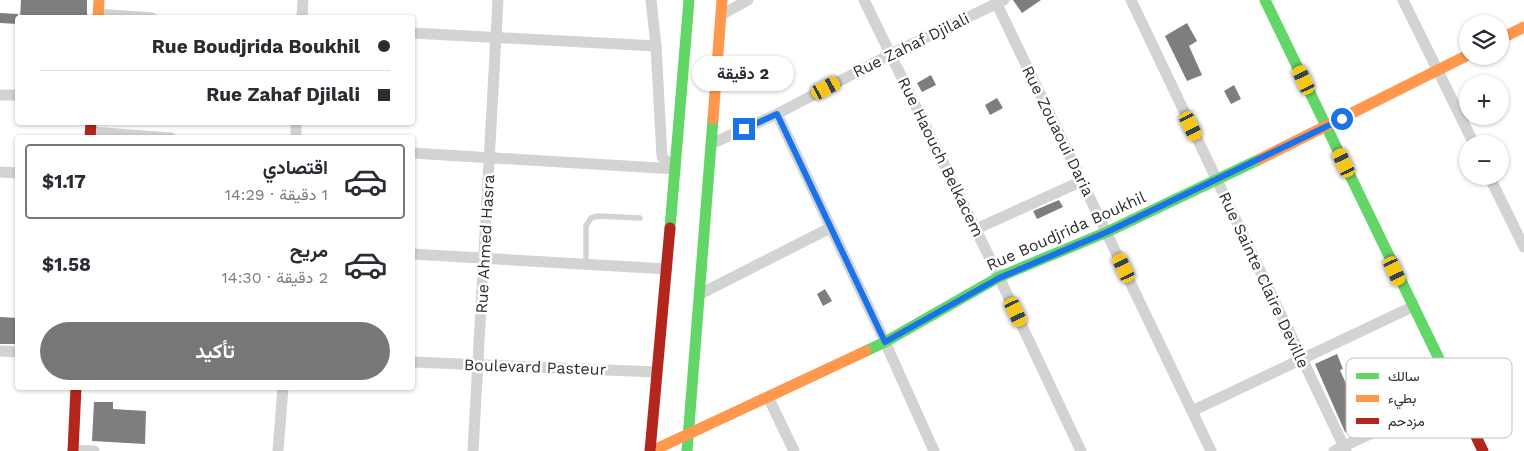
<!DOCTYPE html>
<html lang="ar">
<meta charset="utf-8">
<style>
:root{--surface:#fff;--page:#f2f2f3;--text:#2b2b33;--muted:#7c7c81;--line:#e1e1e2;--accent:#777}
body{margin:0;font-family:"Work Sans",Vazirmatn,sans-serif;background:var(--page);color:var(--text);direction:rtl;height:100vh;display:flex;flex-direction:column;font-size:19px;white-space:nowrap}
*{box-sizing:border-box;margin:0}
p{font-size:16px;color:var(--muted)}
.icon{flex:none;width:28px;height:28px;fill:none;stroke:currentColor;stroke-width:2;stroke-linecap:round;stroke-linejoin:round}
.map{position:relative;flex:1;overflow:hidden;direction:ltr}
.drawer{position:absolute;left:15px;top:135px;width:400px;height:255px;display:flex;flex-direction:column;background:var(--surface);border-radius:5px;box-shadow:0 1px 4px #0004;direction:rtl}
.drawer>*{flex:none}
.banner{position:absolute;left:15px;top:15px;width:400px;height:110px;border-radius:5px;box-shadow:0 1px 4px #0004;direction:rtl;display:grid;align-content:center;height:110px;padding:0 25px;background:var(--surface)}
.buttons{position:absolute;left:1459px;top:15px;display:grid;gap:10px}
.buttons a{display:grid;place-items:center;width:50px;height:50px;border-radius:50%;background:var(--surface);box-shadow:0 1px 4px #0004;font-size:25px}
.end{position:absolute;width:22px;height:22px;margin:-11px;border:6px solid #1a73e8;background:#fff;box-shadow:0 0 0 2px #fff}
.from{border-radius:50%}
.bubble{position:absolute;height:35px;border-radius:18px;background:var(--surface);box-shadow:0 1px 4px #0004;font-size:16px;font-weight:700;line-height:35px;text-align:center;direction:rtl}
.car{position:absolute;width:15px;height:30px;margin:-15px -8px;border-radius:6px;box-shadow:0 0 4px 1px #0007;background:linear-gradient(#f5c518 24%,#345 0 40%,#f5c518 0 76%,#345 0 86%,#f5c518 0)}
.banner b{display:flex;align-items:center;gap:18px;height:48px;font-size:19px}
.banner b+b{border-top:1px solid var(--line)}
.banner i{width:12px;height:12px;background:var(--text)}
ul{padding:9px 0 0;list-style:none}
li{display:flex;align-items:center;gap:15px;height:75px;margin:0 10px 8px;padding:0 15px;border:2px solid transparent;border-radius:5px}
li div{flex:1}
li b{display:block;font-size:19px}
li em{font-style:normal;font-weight:700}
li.current{border-color:var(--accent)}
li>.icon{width:45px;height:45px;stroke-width:1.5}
.primary-button{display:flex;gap:10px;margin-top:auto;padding:10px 25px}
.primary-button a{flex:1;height:58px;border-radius:30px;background:var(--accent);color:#fff;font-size:20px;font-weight:700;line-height:58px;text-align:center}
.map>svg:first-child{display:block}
.building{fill:#7e7e7e}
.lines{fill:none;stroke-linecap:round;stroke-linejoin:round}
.lane{stroke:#d3d3d3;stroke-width:5.5}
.street{stroke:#d3d3d3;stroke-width:11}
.fast{stroke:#63d668;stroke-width:11}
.slow{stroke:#ff974d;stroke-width:11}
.jam{stroke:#b3261e;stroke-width:11}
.route{stroke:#1a73e8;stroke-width:6}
.labels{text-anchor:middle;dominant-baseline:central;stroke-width:5;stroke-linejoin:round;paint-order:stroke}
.street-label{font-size:16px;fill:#2e2e2e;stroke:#fff}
.key{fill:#fff;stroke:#c0c0c0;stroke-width:1}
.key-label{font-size:14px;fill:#2e2e2e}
</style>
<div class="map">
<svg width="1524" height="451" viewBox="0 0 1524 451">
<rect width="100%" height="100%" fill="#fff"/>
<g class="building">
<path d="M21,0H87V18H20Z"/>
<path d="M1013,0H1041L1022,13Z"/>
<path d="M0,13L18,14V24L0,23Z"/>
<path d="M1187,23L1197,41L1189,46L1202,75L1187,81L1165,36Z"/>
<path d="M931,75L936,85L922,92L917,83Z"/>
<path d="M1234,85L1241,99L1231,104L1224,91Z"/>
<path d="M997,98L1003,108L990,115L985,105Z"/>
<path d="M1059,200L1063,207L1037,219L1033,211Z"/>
<path d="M825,289L832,301L823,306L817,294Z"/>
<path d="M0,317L18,318V344H0Z"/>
<path d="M1337,354L1343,369L1340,370L1358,411L1361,409L1367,422L1345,432L1315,364Z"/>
<path d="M94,402H113V409L146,411L145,444L92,441Z"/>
</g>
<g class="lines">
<path class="lane" d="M586,264V226L591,218L598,216L640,218"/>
<g class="street">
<path d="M651,0L656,46L662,157L675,169"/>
<path d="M864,0L999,277L1081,451"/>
<path d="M995,0L1211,451"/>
<path d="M1131,0L1346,451"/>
<path d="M1403,0L1474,144"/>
<path d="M98,14L152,18"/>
<path d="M721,15L748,0"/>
<path d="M302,18L303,0"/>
<path d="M412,33L656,46"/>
<path d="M0,95H18"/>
<path d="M777,114L885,342L934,451"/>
<path d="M90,132L171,138"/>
<path d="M296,138V122"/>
<path d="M711,144L777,114L891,54L1004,0"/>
<path d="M412,153L675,169"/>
<path d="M0,172L18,173"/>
<path d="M1489,176L1524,247"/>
<path d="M976,229L1082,181"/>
<path d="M412,254L667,269"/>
<path d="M700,294L830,228"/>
<path d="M0,351L18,352"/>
<path d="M412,362L657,372"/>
<path d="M768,397L794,451"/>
<path d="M1192,411L1412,307"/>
<path d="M73,450L94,451"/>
<path d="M278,451L283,388"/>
<path d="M473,451L498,0"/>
<path d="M1334,451L1456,393"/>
</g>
<g class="fast">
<path d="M1265,0L1442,365"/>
<path d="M670,228L689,0"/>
<path d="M866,351L885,342L999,277L1107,232L1260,159"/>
<path d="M687,451L713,119"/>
</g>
<g class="slow">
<path d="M98,18L99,0"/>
<path d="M1500,39L1524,27"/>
<path d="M713,119L722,0"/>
<path d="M1260,159L1468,55"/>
<path d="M652,451L866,351"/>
</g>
<g class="jam">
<path d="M90,138L91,122"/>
<path d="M1442,365L1483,451"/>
<path d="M73,451L76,388"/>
<path d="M650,451L670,228"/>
</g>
</g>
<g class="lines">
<path class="route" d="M744,129L777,114L885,342L999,278L1107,232L1342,119"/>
</g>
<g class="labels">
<g class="street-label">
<text transform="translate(911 45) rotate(-26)">Rue Zahaf Djilali</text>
<text transform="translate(1058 131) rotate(64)">Rue Zouaoui Daria</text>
<text transform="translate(941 157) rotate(64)">Rue Haouch Belkacem</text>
<text transform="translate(1066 231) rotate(-24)">Rue Boudjrida Boukhil</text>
<text transform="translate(485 244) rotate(-87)">Rue Ahmed Hasra</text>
<text transform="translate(1264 280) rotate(65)">Rue Sainte Claire Deville</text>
<text transform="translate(535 367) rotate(2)">Boulevard Pasteur</text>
</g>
</g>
<rect x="1346" y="358" width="166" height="80" rx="8" class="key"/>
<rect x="1356" y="373" width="23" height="6" fill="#63d668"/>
<rect x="1356" y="395" width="23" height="7" fill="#ff974d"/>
<rect x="1356" y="418" width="23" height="6" fill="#b3261e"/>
<g class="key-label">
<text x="1388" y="381">سالك</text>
<text x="1388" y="403">بطيء</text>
<text x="1388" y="426">مزدحم</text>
</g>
</svg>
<div class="buttons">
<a><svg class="icon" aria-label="layers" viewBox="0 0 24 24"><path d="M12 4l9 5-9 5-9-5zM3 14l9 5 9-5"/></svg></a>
<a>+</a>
<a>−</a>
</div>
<i class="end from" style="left:1342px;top:119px"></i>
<i class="end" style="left:744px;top:129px"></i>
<div class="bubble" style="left:692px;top:56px;width:102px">2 دقيقة</div>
<i class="car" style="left:1304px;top:80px;rotate:335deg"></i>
<i class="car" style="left:826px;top:88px;rotate:62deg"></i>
<i class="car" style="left:1191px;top:126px;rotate:154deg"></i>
<i class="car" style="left:1344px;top:163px;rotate:335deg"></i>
<i class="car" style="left:1124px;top:268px;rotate:335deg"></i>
<i class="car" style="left:1395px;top:271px;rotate:155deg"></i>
<i class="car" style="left:1016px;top:312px;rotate:155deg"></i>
<div class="banner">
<b><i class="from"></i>Rue Boudjrida Boukhil</b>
<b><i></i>Rue Zahaf Djilali</b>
</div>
<section class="drawer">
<ul>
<li class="current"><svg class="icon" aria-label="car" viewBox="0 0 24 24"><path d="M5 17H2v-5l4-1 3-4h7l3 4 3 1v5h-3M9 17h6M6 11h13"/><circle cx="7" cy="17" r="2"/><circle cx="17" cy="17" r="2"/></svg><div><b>اقتصادي</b><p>1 دقيقة · 14:29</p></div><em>$1.17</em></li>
<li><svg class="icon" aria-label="car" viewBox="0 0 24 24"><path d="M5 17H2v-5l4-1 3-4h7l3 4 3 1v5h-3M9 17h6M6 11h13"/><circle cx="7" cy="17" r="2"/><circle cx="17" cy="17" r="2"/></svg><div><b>مريح</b><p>2 دقيقة · 14:30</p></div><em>$1.58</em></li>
</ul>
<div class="primary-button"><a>تأكيد</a></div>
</section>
</div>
